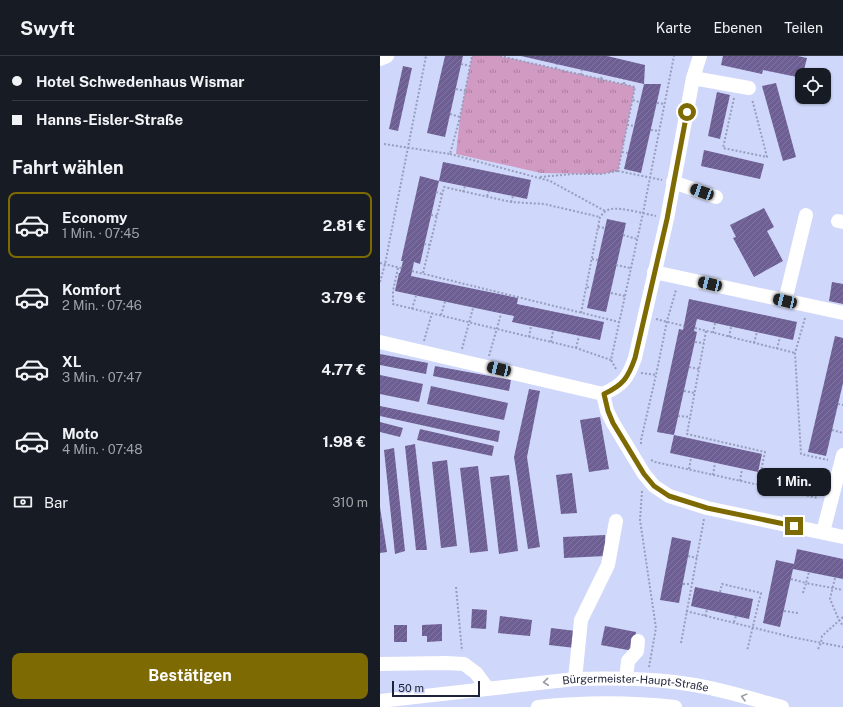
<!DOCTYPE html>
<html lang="de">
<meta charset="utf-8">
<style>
:root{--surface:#171b24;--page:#20242c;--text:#f1f3f6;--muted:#9ea1a6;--line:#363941;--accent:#7e6a02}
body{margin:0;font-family:"Public Sans",sans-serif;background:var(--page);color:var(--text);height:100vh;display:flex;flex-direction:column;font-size:15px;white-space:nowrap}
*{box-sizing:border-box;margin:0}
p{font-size:13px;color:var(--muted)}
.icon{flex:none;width:22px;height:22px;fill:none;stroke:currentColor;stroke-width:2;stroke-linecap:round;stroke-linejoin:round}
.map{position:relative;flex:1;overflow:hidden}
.sheet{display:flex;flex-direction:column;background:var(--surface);width:380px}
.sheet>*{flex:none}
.banner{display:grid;align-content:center;height:88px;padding:0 12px;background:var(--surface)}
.tools{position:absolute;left:415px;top:12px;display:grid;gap:8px}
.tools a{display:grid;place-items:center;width:36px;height:36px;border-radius:8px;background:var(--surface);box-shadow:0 1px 3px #0004;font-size:20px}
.scale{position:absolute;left:12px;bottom:10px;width:88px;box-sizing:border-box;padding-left:4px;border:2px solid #1e2238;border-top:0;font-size:11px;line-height:14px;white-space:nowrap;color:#1e2238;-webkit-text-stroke:3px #cfd7fa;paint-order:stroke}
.end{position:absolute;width:18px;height:18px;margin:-9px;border:5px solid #7e6a02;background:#fff;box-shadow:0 0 0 2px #fff}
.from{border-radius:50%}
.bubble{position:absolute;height:28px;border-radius:8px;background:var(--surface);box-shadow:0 1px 3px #0004;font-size:13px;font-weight:700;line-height:28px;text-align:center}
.car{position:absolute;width:12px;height:24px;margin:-12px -6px;border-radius:5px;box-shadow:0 0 3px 1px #0007;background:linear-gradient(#222 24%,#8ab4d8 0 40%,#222 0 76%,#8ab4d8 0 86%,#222 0)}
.banner b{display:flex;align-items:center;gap:14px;height:38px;font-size:15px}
.banner b+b{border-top:1px solid var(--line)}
.banner i{width:10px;height:10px;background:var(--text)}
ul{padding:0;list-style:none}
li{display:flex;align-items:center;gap:12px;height:66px;margin:0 8px 6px;padding:0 4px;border:2px solid transparent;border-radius:8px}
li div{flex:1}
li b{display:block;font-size:15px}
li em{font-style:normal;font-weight:700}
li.selected{border-color:var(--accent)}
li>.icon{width:36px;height:36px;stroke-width:1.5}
h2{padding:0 12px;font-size:18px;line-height:48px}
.pay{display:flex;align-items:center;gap:10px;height:44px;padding:0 12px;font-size:15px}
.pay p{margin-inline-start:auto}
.button{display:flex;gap:8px;margin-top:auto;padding:8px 12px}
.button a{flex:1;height:46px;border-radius:8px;background:var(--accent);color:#fff;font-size:16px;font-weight:700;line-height:46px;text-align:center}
header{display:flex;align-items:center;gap:24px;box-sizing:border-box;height:56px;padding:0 20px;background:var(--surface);border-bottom:1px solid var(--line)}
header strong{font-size:19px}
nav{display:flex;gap:22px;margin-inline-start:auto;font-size:14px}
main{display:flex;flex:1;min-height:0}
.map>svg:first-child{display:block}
.grass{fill:url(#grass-tufts)}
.building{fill:url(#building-hatch)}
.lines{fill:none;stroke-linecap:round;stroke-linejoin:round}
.path{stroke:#979ebd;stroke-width:2;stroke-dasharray:2 2;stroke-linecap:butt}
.minor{stroke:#fff;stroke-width:14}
.oneway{stroke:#9a9ca5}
.route{stroke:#7e6a02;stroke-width:5}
.labels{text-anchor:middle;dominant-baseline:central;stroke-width:4;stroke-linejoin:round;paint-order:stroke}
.street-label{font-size:11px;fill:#1e2238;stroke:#cfd7fa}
</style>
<header>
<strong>Swyft</strong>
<nav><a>Karte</a><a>Ebenen</a><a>Teilen</a></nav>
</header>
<main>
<section class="sheet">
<div class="banner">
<b><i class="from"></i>Hotel Schwedenhaus Wismar</b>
<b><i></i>Hanns-Eisler-Straße</b>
</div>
<h2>Fahrt wählen</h2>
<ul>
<li class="selected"><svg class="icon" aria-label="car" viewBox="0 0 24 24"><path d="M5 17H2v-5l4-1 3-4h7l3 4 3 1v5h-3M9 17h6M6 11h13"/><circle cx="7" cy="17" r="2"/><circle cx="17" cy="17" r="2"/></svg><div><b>Economy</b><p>1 Min. · 07:45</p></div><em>2.81 €</em></li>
<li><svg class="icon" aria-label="car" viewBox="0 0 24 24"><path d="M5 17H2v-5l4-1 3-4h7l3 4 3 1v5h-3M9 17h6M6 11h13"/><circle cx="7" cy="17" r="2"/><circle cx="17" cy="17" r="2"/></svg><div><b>Komfort</b><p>2 Min. · 07:46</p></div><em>3.79 €</em></li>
<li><svg class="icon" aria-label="car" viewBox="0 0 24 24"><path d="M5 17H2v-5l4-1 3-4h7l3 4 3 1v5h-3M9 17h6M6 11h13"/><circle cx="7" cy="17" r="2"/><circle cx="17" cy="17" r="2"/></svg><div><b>XL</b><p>3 Min. · 07:47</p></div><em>4.77 €</em></li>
<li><svg class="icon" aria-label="car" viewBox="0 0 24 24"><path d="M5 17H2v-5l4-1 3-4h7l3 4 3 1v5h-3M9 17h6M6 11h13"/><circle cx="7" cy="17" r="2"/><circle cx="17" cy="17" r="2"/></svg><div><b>Moto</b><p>4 Min. · 07:48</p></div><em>1.98 €</em></li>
</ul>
<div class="pay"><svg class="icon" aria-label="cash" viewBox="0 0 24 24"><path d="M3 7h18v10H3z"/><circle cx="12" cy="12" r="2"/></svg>Bar<p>310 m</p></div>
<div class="button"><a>Bestätigen</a></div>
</section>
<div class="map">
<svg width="463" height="651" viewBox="0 0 463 651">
<defs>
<pattern id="grass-tufts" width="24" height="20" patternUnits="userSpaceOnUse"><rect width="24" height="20" fill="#d19ac2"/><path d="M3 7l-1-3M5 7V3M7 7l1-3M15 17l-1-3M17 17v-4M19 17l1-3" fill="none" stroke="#a97d9f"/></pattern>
<pattern id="building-hatch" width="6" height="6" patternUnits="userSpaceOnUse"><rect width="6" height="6" fill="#6d5e93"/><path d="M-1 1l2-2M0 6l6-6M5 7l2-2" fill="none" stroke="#81769f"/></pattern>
</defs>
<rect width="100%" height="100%" fill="#cfd7fa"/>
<path class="grass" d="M92,0H120L255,31L238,115L221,118L161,117L76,98L80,61Z"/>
<g class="building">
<path d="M65,0H83L65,81L47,77Z"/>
<path d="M141,0H227L265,9L264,28Z"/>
<path d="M343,0H418L427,2L422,22L383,14L382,18L341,9Z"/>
<path d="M23,10L32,12L18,75L9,73Z"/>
<path d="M396,27L416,101L403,105L382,30Z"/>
<path d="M264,28H281L261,117L244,113Z"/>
<path d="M337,36L350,39L340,83L328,80Z"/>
<path d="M324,94L384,108L380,123L321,110Z"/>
<path d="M63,106L151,124L147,143L59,125Z"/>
<path d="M40,120L59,125L40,208L34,206L31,220L138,242L137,248L224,266L220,284L132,266L134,260L15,235L19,217H20L23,205H21Z"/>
<path d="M384,152L394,171L387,175L403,205L374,221L353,182L356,181L350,169Z"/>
<path d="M227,163L246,167L226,256L207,252Z"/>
<path d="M452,226L463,228V248L449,245Z"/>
<path d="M309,243L417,266L413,284L317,263L314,275L317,276L294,379L277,376L299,273L303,274Z"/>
<path d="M455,280L463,282V327L446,400L428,396Z"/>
<path d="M0,298L48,307L46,318L0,309Z"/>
<path d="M55,310L131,324L129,335L53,320Z"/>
<path d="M0,319L43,328L39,346L0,338Z"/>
<path d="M51,330L128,347L124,364L47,348Z"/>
<path d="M149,333L160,335L147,401L160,491L148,493L134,401Z"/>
<path d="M0,350L120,375L118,386L0,360Z"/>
<path d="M220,361L229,413L209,416L200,364Z"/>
<path d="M0,366L23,372L20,381L0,376Z"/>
<path d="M40,373L114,390L112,400L37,384Z"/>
<path d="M294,379L382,398L378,416L290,397Z"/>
<path d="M35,388L47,494H36L25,390Z"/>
<path d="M14,392L25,495L15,498L4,394Z"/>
<path d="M67,404L77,490L61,492L52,406Z"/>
<path d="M98,410L108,495L90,497L80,412Z"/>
<path d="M192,417L197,457L181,458L176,419Z"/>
<path d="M129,419L138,495L119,498L110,421Z"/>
<path d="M0,451L7,496L0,497Z"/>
<path d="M225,479L226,500L184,502L183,481Z"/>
<path d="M292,481L311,485L299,547L280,544Z"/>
<path d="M417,493L463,503V523L413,513L400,571L383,567L396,504L414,508Z"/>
<path d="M315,531L373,543L369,563L311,550Z"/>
<path d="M92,553L107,554L106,573L91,572Z"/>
<path d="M120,560L152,564L150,580L118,577Z"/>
<path d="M62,568V585L47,586V580H42V569Z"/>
<rect x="14" y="569" width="13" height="17"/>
<path d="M225,570L256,576L253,595L221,589Z"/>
<path d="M171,572L196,575L195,592L169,589Z"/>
</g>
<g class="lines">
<g class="path">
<path d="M120,0L255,31L238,115L282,124"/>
<path d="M81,8L90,10"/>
<path d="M176,13L177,8"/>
<path d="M201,19L202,14"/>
<path d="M221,23L222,19"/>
<path d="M244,28V23"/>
<path d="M76,33L85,35"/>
<path d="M354,42L343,92L387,101L372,43"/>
<path d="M253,44L259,46"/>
<path d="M277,47L285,48"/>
<path d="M70,58L80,61"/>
<path d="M247,69L254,70"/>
<path d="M271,74L279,75"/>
<path d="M4,88L70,98L80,61L92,0"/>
<path d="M242,96L248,97"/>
<path d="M70,98L170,125L225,155"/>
<path d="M160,121L193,118H221L238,115"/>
<path d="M56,136L62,138"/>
<path d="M83,136L85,130"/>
<path d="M107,140L109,135"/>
<path d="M131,146L133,140"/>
<path d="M51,159L57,160"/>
<path d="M218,171L225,172"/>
<path d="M243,179L257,183"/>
<path d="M44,188L50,189"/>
<path d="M212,203L218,204"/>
<path d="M0,207L21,212"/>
<path d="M236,209L250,212"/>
<path d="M18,212L13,235V248L196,292L231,304"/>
<path d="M32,215L239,266"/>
<path d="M43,217L64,131L131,146L164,148L220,161"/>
<path d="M0,226L5,208L46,0"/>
<path d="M207,231L212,232"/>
<path d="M231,237L245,240"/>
<path d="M32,253L36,240"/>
<path d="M201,257L220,161C223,157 226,154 231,153C240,151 266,158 276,160"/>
<path d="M61,259L65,246"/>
<path d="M425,262L415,297L421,398L448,404"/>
<path d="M276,263L304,270"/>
<path d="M315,272L415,297"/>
<path d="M326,275L307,378L385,396L378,429"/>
<path d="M333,277L335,267"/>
<path d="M149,281L151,270"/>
<path d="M349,281L351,271"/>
<path d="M44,285L52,257"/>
<path d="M171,286L173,275"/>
<path d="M315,286L324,287"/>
<path d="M374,287L377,276"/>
<path d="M196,292L199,280"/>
<path d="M82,293L93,252"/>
<path d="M397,293L400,281"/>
<path d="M109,300L121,258"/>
<path d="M309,311L319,313"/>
<path d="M236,313L231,304L263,157L294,0"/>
<path d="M261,317L276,319L287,265L296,234"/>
<path d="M304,335L315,337"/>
<path d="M458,348L463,349"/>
<path d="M298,360L310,361"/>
<path d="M452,374L463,377"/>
<path d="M261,388V384L276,319"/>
<path d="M271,404L275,406L438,442"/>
<path d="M309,413L311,402"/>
<path d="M333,419L335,407"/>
<path d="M360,425L362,413"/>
<path d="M262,435L260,464L276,572L269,611"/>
<path d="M308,500L317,502"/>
<path d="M455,522L450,543L459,564L463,570"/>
<path d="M411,523L426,527L429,516"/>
<path d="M303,528H311"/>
<path d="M76,531L82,595"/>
<path d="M340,536L342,528L381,537L367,595"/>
<path d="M423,537L426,527L463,534"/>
<path d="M306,555L411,581L463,591"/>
<path d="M404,555L418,557"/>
<path d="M325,560L327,554"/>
<path d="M354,566L356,560"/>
<path d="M301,587L324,463"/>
<path d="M438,593L441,587L442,580L463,561"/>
</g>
<g class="minor">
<path d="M0,3L7,0"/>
<path d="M313,22L369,32"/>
<path d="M293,126L336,141"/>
<path d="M458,165L463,166"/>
<path d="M274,216L463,257"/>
<path d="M405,245L426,159"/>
<path d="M0,286L223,338L227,355L233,367L264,418L274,430L289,440L327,452L463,481"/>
<path d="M223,338C243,329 248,322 255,302L287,163L313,22L320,0"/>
<path d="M443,476L463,399"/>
<path d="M0,608L66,607L84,608L96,617L107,632"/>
<path d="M195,623L201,564L228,509L236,465"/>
<path d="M246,623L248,605L257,595L258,585"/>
<path id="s1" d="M0,645L195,623C228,622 261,622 294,626C330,630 366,641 402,651"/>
<path d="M158,651C204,646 249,646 295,651"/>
</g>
</g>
<defs><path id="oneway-chevron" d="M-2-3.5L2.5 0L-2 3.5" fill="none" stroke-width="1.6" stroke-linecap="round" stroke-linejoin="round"/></defs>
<g class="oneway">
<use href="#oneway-chevron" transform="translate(166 626) rotate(174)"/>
<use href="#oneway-chevron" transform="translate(364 641) rotate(-165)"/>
</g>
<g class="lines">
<path class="route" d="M307,56L287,163L255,302C248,322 243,329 224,338L228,355L233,367L264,418L274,430L289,440L327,452L414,470"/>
</g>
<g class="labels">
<g class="street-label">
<text stroke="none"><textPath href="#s1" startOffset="257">Bürgermeister-Haupt-Straße</textPath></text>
</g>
</g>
</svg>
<div class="tools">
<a><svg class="icon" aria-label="locate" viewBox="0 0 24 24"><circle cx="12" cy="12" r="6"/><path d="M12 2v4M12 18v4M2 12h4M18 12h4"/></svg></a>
</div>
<div class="scale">50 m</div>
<i class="end from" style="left:307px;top:56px"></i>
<i class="end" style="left:414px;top:470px"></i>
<div class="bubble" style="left:377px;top:412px;width:74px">1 Min.</div>
<i class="car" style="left:322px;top:136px;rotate:290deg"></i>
<i class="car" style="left:330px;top:228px;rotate:283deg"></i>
<i class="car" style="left:405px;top:245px;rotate:283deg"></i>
<i class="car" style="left:119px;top:313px;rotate:283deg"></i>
</div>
</main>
